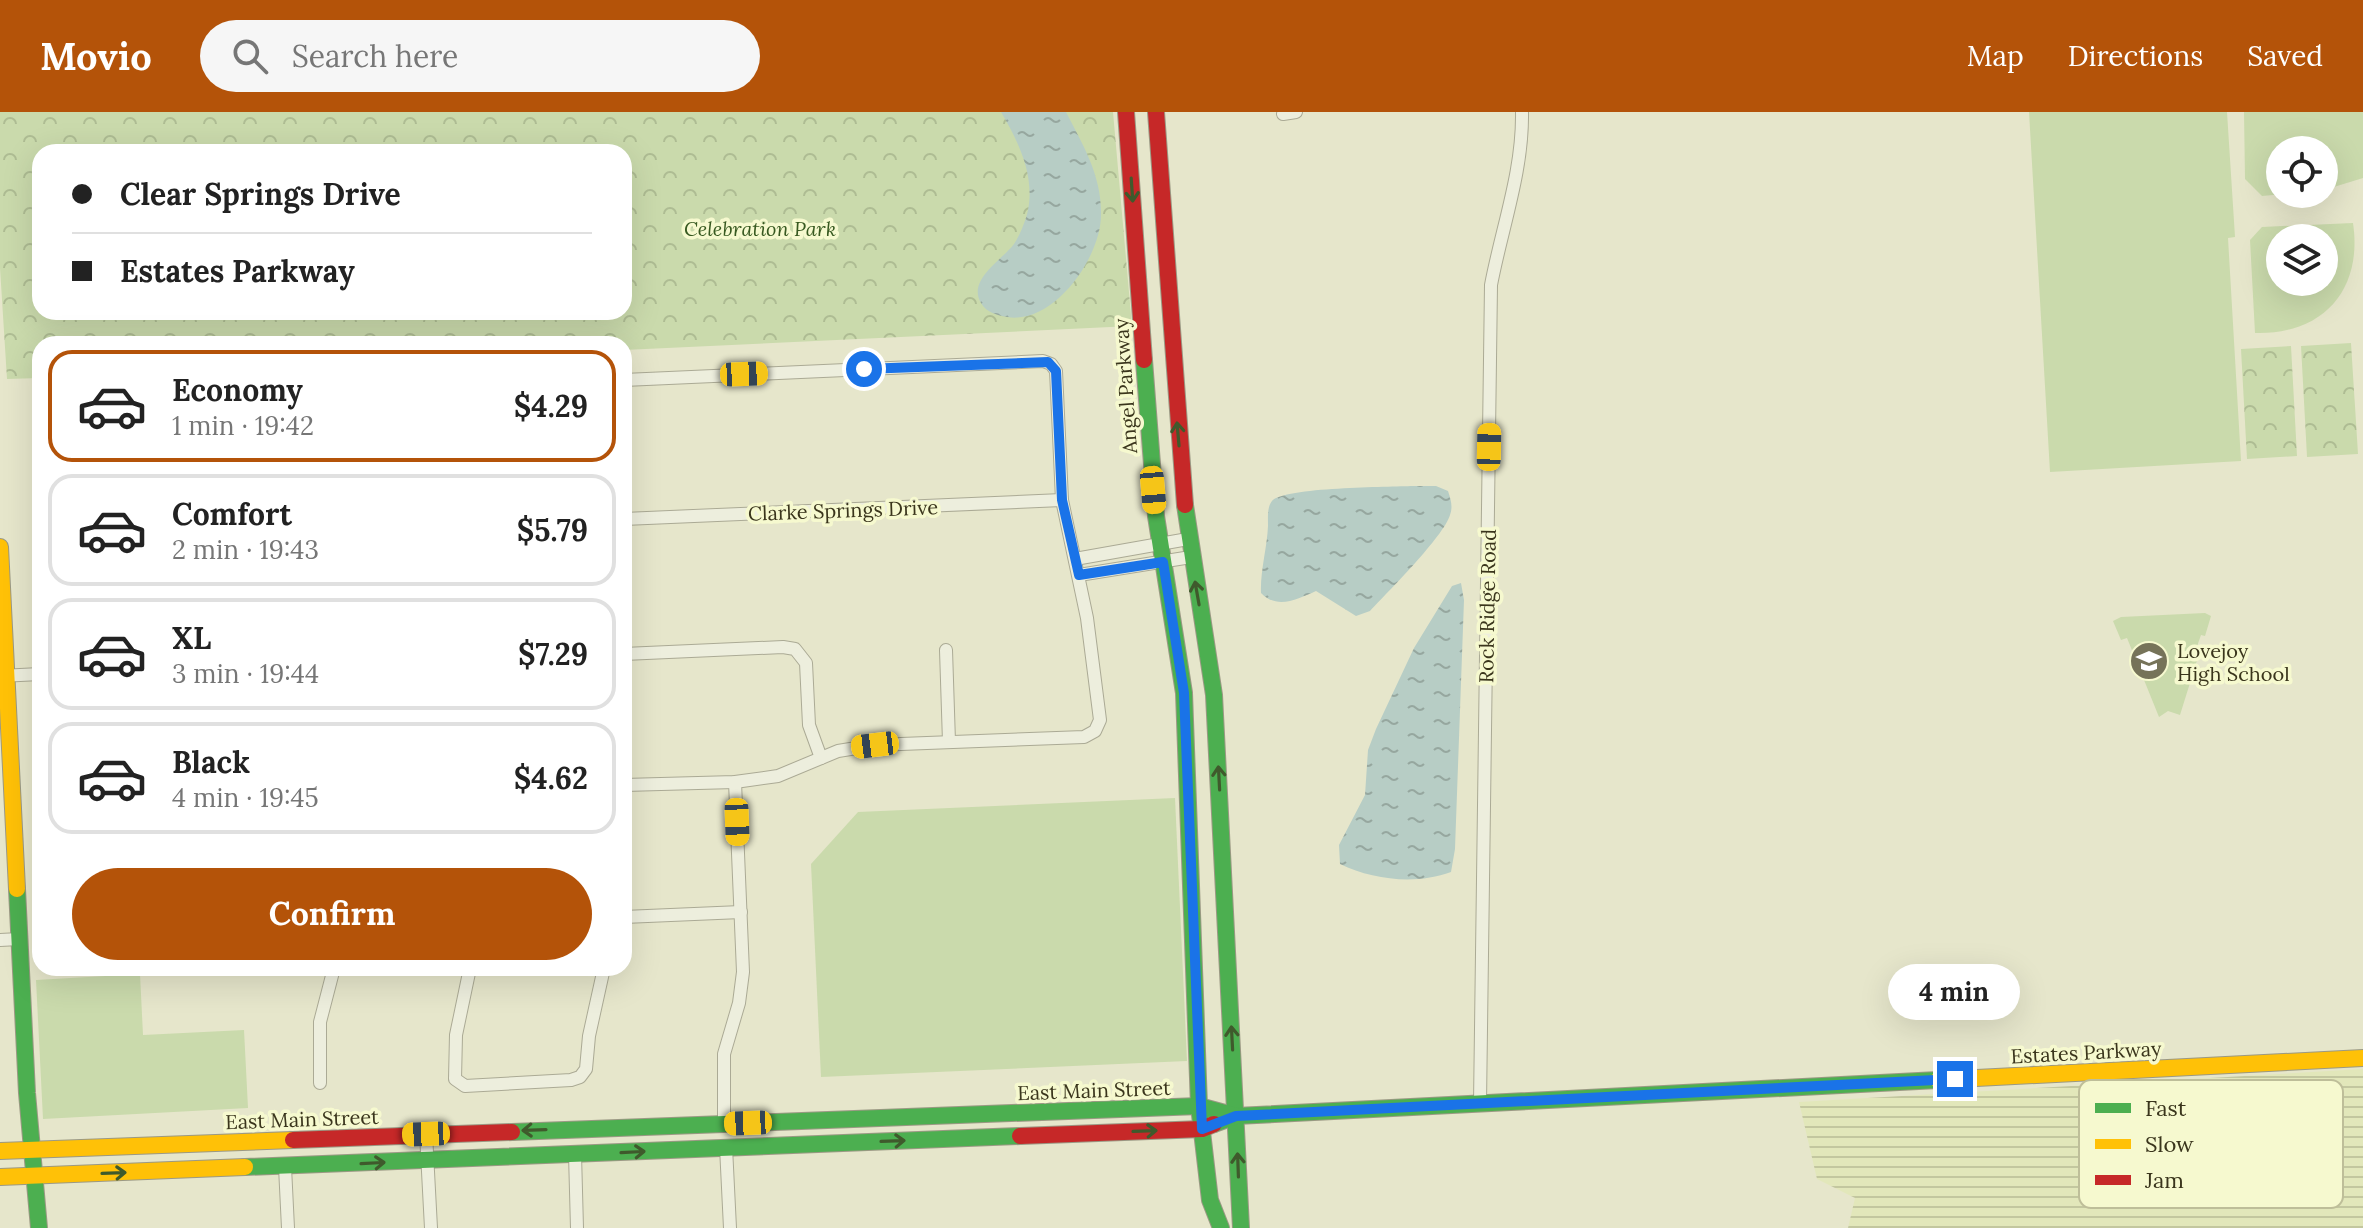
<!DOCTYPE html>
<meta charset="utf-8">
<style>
:root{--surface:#fff;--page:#f6f6f6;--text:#222;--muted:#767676;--line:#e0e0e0;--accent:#b45309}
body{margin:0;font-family:Lora,serif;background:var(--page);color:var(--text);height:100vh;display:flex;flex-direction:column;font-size:30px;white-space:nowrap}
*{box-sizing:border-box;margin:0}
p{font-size:26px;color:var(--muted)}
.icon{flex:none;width:44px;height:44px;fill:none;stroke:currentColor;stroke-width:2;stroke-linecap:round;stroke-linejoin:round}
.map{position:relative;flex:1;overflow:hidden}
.details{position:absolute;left:32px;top:224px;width:600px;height:640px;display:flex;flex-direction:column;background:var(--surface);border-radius:24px;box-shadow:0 8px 32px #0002}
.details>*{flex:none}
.top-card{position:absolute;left:32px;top:32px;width:600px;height:176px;border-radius:24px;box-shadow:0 8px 32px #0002;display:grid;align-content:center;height:176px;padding:0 40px;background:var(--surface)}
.controls{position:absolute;left:2266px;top:24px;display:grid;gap:16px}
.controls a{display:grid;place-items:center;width:72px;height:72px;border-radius:50%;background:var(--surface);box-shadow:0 8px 32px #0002;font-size:40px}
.end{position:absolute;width:36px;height:36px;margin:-18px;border:10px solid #1a73e8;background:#fff;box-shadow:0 0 0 4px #fff}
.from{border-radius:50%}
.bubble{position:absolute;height:56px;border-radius:28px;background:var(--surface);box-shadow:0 8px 32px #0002;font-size:26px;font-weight:700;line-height:56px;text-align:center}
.car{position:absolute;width:24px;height:48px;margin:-24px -12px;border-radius:10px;box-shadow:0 0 6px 2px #0007;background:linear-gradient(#f5c518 24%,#345 0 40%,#f5c518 0 76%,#345 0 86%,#f5c518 0)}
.top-card b{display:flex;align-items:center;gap:28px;height:76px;font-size:30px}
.top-card b+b{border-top:2px solid var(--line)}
.top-card i{width:20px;height:20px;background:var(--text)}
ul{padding:14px 0 0;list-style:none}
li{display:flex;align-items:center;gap:24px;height:112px;margin:0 16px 12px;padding:0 24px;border:4px solid var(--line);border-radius:24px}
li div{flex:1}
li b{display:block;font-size:30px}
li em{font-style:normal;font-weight:700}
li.active{border-color:var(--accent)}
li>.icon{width:72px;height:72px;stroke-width:1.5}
.cta{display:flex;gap:16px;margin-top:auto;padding:16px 40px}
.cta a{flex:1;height:92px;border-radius:48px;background:var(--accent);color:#fff;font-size:32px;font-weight:700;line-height:92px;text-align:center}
header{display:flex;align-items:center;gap:48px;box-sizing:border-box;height:112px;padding:0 40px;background:var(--accent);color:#fff}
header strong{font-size:38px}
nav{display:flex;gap:44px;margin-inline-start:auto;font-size:28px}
.search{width:560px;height:72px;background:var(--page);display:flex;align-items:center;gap:20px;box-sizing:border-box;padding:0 28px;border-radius:44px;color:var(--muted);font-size:30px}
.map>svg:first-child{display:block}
.farmland{fill:url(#farmland-rules)}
.grass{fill:#cadaac;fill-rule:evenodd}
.park{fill:url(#park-crowns);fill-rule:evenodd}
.water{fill:url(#water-ripples)}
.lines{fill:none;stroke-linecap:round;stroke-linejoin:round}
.street-casing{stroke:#abaa95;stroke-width:14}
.fast-casing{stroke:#9b9984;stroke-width:18}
.slow-casing{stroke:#9b9984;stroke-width:18}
.jam-casing{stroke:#9b9984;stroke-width:18}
.street{stroke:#edeedd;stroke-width:12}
.fast{stroke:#4caf50;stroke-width:16}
.slow{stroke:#ffc107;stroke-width:16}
.jam{stroke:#c62828;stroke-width:16}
.oneway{stroke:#3f5a2c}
.route{stroke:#1a73e8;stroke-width:10}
.labels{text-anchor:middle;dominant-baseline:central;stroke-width:7;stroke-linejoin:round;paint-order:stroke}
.park-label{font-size:20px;font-style:italic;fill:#375920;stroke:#f6f9cf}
.street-label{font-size:20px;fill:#3a351c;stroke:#f6f9cf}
.poi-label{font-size:20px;fill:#3a351c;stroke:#f6f9cf;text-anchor:start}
.key{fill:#f6f9cf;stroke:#bebe99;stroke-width:2}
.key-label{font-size:22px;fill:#3a351c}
</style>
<header>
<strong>Movio</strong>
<div class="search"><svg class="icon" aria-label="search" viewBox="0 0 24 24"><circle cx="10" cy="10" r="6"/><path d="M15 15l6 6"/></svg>Search here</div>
<nav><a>Map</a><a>Directions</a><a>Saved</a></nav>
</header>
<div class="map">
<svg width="2363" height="1116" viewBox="0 0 2363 1116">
<defs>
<pattern id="farmland-rules" width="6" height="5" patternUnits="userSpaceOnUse" patternTransform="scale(2)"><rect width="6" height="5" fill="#e2e7ba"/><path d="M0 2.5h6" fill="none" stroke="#c3c79f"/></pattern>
<pattern id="park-crowns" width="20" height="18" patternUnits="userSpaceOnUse" patternTransform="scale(2)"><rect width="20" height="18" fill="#cadaac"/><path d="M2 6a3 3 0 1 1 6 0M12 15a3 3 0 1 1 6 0" fill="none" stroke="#aebc93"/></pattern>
<pattern id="water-ripples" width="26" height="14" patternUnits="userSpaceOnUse" patternTransform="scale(2)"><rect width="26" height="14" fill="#b7cdc5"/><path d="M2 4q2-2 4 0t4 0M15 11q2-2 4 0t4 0" fill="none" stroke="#96a79f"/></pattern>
</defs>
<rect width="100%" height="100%" fill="#e6e6cb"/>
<path class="farmland" d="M2363,957V1116H1848L1855,1086L1817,1067L1799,990Z"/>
<g class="grass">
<path d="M2029,0H2227L2235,125L2228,126L2241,349L2050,360Z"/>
<path d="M2244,0H2363V66L2324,78V38H2280V82H2284L2262,84L2245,67Z"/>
<path d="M2353,111C2363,178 2323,223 2255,221L2250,128L2262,115ZM2280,126H2324V170H2280Z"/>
<path d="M2205,501L2211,504L2205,524L2201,523L2195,540L2199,542L2180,603L2168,599L2159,605L2127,526L2121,528L2113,509L2121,505Z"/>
<path d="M1175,686L1187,949L821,965L811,752L858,700Z"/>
<path d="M140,862L143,923L244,918L248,996L43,1007L36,868Z"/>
</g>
<g class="park">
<path d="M0,0H1113L1132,214L624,238V232H40V266L7,267L0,156ZM40,40H624V200H40Z"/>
<path d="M2351,231L2358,342L2307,345L2301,234Z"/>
<path d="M2291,234L2297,344L2247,347L2241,237Z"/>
</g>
<g class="water">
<path d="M1001,0H1066C1083,33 1102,64 1101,103C1101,145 1054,213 1007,205C997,203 987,201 981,191C967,168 1002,148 1014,132C1020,123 1026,108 1028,98C1035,63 1018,29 1001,0Z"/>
<path d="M1413,374H1436L1448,379C1451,388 1453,395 1450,403C1444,424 1387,481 1370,499L1356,504L1316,479C1298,487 1277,498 1261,481C1260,460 1267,436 1268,414C1268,406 1267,395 1272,389C1283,375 1390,375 1413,374Z"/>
<path d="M1461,471L1464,488L1455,737L1451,760C1416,773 1373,768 1340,752L1339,733L1365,683L1368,638L1376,617L1414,536L1452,474Z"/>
</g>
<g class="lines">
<defs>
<g id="street">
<path d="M1283,2L1296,0"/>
<path d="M624,268L1043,249L1051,252L1056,259L1062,388L1087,506L1100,608L1095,619L1084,625L875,633L838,639L778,664L735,670L624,673"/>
<path d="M624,407L1062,388"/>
<path d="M1075,447L1188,427"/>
<path d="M1079,463L1191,445"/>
<path d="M946,538L949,630"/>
<path d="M624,542L783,535L795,537L806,551L809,613L821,646"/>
<path d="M0,564L40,562"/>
<path d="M624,805L741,800"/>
<path d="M0,828L19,827"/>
<path d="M470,856L456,923L455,967L465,974L571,968L580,965L586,957L589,924L604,856"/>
<path d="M320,971V910L334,856"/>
<path d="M1480,991L1491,173C1502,115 1523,59 1522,0"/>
<path d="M724,1012V942L739,891L743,860L735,670"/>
<path d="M426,1022L431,1116"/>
<path d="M726,1035L730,1116"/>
<path d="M575,1042L577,1116"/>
<path d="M285,1055L288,1116"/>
</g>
<g id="fast">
<path d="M1144,248L1156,404L1184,581L1199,994L1210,1088L1221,1116"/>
<path d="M1185,393L1214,583L1241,1116"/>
<path d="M17,777L27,981L39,1116"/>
<path d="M1214,1012L1236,1004L1938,968"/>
<path d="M512,1020L1199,994L1236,1004"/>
<path d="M245,1055L1020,1024"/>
</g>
<g id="slow">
<path d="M0,435L17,777"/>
<path d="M1938,968L2363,946"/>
<path d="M0,1039L293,1028"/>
<path d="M0,1065L245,1055"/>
</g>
<g id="jam">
<path d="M1126,0L1144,248"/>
<path d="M1156,0L1185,393"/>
<path d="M1020,1024L1202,1017L1214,1012"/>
<path d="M293,1028L512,1020"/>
</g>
</defs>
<use href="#street" class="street-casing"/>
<use href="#fast" class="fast-casing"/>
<use href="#slow" class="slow-casing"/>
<use href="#jam" class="jam-casing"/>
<use href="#street" class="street"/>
<use href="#fast" class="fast"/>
<use href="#slow" class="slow"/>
<use href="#jam" class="jam"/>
</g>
<defs><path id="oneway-shaft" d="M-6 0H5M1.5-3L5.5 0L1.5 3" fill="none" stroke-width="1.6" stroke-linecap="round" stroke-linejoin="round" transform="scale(2)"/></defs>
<g class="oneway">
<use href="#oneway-shaft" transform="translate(1132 78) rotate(86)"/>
<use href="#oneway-shaft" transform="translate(1178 322) rotate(-95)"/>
<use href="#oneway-shaft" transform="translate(1197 481) rotate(-100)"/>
<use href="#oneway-shaft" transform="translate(1219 666) rotate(-93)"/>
<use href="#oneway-shaft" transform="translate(1232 926) rotate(-93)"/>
<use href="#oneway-shaft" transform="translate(534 1018) rotate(178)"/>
<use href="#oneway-shaft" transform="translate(1145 1019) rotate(-2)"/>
<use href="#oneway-shaft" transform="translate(893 1029) rotate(-2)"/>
<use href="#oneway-shaft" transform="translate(633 1040) rotate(-3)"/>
<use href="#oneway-shaft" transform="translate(373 1051) rotate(-3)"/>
<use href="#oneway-shaft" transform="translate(1238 1053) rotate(-92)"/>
<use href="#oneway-shaft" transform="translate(114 1061) rotate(-2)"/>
</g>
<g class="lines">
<path class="route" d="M864,257L1048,250L1056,259L1062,388L1079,463L1163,450L1184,581L1202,1017L1236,1004L1955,967"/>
</g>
<defs>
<symbol id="school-disc" viewBox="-11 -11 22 22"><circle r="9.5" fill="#767359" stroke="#f6f9cf"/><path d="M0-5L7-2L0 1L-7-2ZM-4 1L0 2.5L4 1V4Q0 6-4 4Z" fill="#fff"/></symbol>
</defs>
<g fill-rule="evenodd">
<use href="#school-disc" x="2127" y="527" width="44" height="44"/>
</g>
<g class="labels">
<g class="park-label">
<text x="760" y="116">Celebration Park</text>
</g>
<g class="street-label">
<text transform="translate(1125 274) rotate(-94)">Angel Parkway</text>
<text transform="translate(843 398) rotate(-2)">Clarke Springs Drive</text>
<text transform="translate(1487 494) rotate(-89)">Rock Ridge Road</text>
<text transform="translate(2086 940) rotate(-3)">Estates Parkway</text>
<text transform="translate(1094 978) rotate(-2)">East Main Street</text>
<text transform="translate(302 1007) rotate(-2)">East Main Street</text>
</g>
<g class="poi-label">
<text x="2177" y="538">Lovejoy<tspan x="2177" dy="23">High School</tspan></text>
</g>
</g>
<rect x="2079" y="968" width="264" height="128" rx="12" class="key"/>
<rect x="2095" y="991" width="36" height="10" fill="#4caf50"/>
<rect x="2095" y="1027" width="36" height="10" fill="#ffc107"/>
<rect x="2095" y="1063" width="36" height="10" fill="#c62828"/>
<g class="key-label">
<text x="2145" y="1004">Fast</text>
<text x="2145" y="1040">Slow</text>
<text x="2145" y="1076">Jam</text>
</g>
</svg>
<div class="controls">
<a><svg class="icon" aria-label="locate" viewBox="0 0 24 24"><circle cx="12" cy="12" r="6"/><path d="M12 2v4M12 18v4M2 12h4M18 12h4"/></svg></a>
<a><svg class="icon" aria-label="layers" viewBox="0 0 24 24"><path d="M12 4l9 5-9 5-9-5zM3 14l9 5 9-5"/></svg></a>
</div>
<i class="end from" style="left:864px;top:257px"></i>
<i class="end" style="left:1955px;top:967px"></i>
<div class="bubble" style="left:1888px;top:852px;width:132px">4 min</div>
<i class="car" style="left:744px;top:262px;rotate:88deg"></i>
<i class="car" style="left:1489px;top:335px;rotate:1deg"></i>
<i class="car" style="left:1153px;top:378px;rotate:175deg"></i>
<i class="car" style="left:875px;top:633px;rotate:263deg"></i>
<i class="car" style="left:737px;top:710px;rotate:178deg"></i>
<i class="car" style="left:748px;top:1011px;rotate:268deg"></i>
<i class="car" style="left:426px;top:1022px;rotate:268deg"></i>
<div class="top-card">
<b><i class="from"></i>Clear Springs Drive</b>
<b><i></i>Estates Parkway</b>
</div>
<section class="details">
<ul>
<li class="active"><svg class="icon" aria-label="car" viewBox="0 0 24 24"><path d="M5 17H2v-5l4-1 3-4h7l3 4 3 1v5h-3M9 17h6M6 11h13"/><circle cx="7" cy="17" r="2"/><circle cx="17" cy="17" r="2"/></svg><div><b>Economy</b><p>1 min · 19:42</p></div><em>$4.29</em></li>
<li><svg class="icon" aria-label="car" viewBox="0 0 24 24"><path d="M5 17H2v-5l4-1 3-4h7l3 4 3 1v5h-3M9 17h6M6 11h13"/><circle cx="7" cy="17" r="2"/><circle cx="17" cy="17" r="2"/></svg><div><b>Comfort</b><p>2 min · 19:43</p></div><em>$5.79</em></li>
<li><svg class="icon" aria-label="car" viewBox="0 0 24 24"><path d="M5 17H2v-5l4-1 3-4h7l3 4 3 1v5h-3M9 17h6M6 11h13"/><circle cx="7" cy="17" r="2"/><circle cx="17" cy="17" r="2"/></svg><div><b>XL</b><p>3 min · 19:44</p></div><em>$7.29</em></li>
<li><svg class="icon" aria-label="car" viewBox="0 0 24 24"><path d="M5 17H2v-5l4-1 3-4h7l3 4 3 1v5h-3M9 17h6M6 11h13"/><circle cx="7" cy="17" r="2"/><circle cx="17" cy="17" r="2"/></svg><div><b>Black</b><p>4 min · 19:45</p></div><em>$4.62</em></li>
</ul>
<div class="cta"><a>Confirm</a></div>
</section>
</div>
